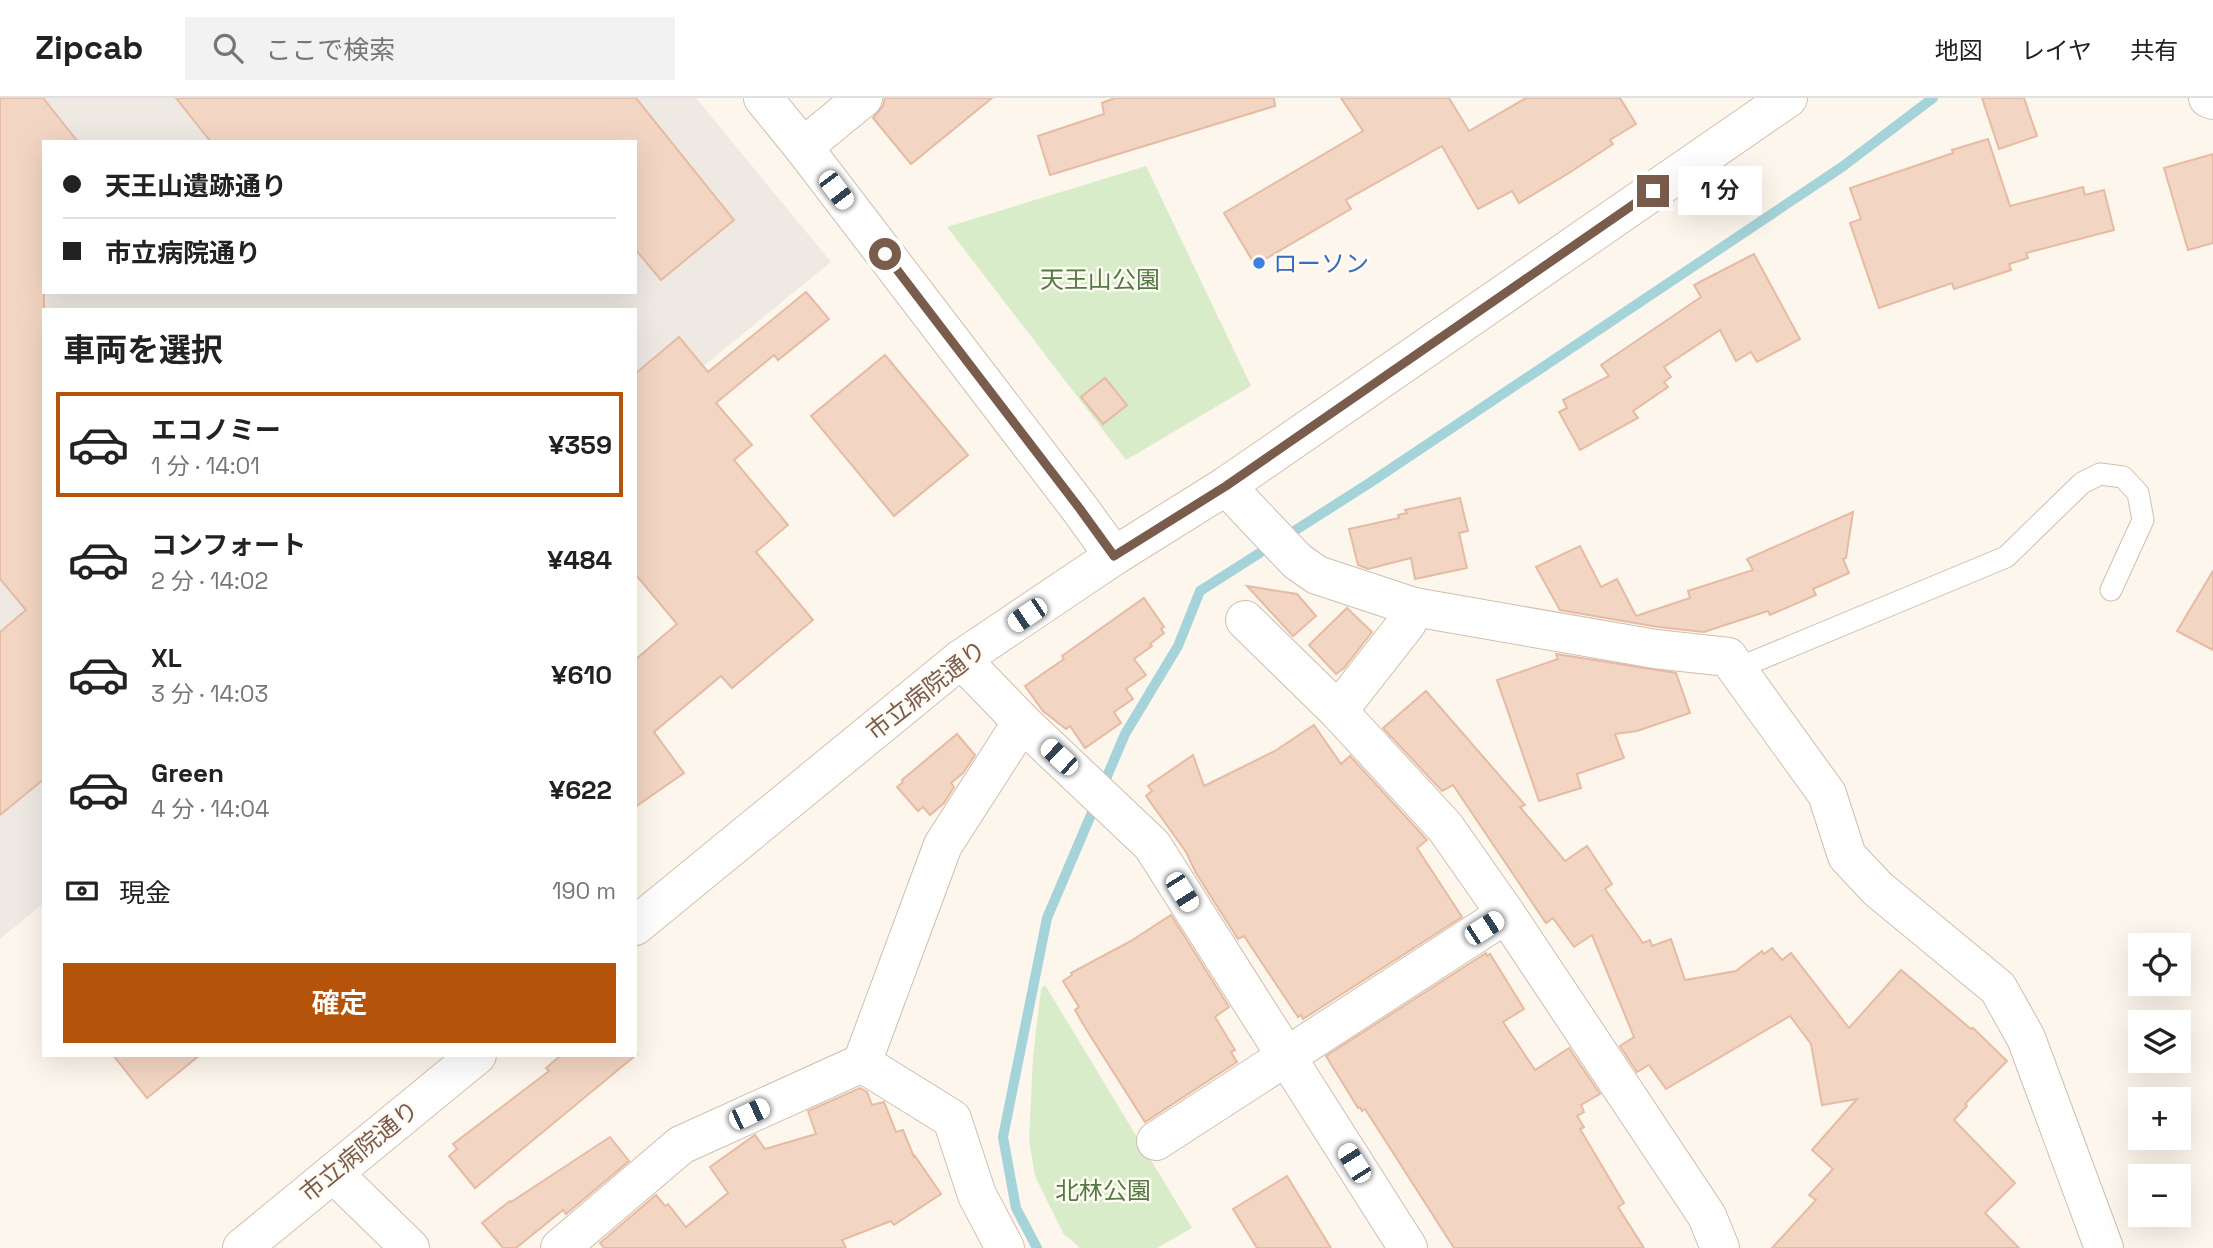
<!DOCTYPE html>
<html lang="ja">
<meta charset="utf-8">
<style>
:root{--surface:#fff;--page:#f2f2f2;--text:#222;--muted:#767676;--line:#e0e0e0;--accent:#b45309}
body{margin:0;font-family:"Space Grotesk","Noto Sans JP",sans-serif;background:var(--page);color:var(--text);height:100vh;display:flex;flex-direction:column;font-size:26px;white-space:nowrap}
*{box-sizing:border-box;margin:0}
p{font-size:23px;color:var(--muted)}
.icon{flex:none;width:38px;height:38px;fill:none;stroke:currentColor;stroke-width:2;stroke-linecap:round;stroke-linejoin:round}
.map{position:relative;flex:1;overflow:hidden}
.side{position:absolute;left:42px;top:210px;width:595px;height:749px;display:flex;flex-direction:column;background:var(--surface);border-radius:0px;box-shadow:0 7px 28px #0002}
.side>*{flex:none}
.guide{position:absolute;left:42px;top:42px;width:595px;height:154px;border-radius:0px;box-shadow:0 7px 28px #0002;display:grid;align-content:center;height:154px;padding:0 21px;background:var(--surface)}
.controls{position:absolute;left:2128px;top:835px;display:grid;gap:14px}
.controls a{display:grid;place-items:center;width:63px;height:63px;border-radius:0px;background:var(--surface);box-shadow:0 7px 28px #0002;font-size:35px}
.end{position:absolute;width:32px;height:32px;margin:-16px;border:9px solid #7a5c4d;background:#fff;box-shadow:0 0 0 4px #fff}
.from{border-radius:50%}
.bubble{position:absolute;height:49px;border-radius:0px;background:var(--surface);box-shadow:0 7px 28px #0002;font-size:23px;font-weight:600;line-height:49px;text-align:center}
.car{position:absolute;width:21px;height:42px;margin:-21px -10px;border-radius:9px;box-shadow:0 0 5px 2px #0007;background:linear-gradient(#fff 24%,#345 0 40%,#fff 0 76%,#345 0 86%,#fff 0)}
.guide b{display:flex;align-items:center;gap:24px;height:66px;font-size:26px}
.guide b+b{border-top:2px solid var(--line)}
.guide i{width:18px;height:18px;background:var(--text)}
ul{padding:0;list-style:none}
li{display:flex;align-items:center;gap:21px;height:105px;margin:0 14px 10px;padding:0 7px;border:4px solid transparent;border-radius:0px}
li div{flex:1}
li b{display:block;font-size:26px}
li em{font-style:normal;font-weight:600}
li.current{border-color:var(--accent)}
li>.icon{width:63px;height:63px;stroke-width:1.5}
h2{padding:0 21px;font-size:32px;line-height:84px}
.pay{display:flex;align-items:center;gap:18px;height:77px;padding:0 21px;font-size:26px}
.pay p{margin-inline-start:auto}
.action{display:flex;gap:14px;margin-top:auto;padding:14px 21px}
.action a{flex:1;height:80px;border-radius:0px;background:var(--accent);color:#fff;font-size:28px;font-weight:600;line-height:80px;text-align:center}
header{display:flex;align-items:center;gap:42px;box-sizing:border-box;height:98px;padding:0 35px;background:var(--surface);border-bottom:2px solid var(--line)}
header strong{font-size:33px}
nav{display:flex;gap:38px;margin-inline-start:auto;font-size:24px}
.search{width:490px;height:63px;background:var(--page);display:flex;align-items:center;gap:18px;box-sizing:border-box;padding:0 24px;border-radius:0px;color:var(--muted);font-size:26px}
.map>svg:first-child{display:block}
.industrial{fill:#efe9e4;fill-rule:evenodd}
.green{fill:#d8ecc9}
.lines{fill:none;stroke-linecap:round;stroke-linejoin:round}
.stream{stroke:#a5d3da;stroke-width:10}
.building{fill:#f3d5c3;stroke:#e6bba3;stroke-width:2}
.service-casing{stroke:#d1beb0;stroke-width:23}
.minor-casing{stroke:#d1beb0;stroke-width:40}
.tertiary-casing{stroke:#d1beb0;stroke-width:40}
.secondary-casing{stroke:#d6c0b0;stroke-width:40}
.service{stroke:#fff;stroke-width:21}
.minor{stroke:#fff;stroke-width:38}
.tertiary{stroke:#fff;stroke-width:38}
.secondary{stroke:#fff;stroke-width:38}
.route{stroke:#7a5c4d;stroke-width:9}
.shop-dot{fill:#3f7fe0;stroke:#fffaf3;stroke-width:2.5}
.labels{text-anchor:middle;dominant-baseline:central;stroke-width:5;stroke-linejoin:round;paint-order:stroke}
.shop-label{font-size:24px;fill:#366cbe;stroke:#fffaf3;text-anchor:start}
.park-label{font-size:24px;fill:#537a41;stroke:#fffaf3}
.street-label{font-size:24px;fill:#7a5c4d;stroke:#fffaf3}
</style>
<header>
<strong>Zipcab</strong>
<div class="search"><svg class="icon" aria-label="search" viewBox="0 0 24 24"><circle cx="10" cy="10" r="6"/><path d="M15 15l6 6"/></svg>ここで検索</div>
<nav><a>地図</a><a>レイヤ</a><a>共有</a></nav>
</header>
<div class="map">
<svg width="2213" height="1150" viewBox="0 0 2213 1150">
<rect width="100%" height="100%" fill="#fdf6ec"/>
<path class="industrial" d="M0,0H696L831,164L635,324V212H44V805L0,841ZM44,44H635V194H44Z"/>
<g class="green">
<path d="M1146,68L1251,288L1126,362L947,129Z"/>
<path d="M1045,887L1192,1130L1157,1150H1080L1063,1135L1035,1078L1029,1042L1033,959L1041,891Z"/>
</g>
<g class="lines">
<g class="stream">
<path d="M1102,690L1125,636L1178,548L1200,493L1371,384L1842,69L1933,0"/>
<path d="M1037,1150L1016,1110L1003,1039L1047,820L1096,705"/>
</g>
</g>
<g class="building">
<path d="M0,0H43L78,44H44V681L0,717V534L26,512L0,481Z"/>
<path d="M176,0H636L734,122L661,182L635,151V44H211Z"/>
<path d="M885,0H992L911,66L873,20L883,8Z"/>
<path d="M1115,0H1274L1275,8L1050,77L1038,38L1104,16L1102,5Z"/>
<path d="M1341,0H1449L1469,33L1526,0H1620L1636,26L1610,42L1613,46L1569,75L1519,105L1512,93L1478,111L1442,48L1346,102L1351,111L1255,167L1224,115L1363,33Z"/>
<path d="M1982,0H2024L2037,38L1999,51Z"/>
<path d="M1988,41L2010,108L2083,89L2085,97L2104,92L2114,132L2026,155L2028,160L2009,166L2011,172L1954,191L1952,185L1879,210L1850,125L1861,121L1850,90L1953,55L1952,52Z"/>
<path d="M2213,56V145L2188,152L2164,70Z"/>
<path d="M1754,156L1800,241L1757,264L1751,254L1736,263L1720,232L1664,269L1671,279L1664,284L1668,289L1633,313L1638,320L1580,352L1559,314L1567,310L1563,302L1609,278L1601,267L1701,199L1694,187Z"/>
<path d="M806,194L829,221L778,262L774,257L716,305L752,347L734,362L788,427L756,454L813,522L732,590L721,578L654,634L684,675L635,709V562L677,526L635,476V276L679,239L708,274Z"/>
<path d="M885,257L968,357L894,418L811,318Z"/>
<path d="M1105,280L1127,307L1103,326L1081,299Z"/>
<path d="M1460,400L1468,433L1459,435L1467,470L1415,481L1411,460L1368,471L1358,467L1349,431L1399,420L1398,417L1407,415L1405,412Z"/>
<path d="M1853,414L1846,460L1843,461L1849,475L1813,491L1816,497L1770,517L1768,513L1704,534L1658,529L1560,512L1536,469L1580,448L1601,489L1617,481L1636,518L1690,500L1688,493L1753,472L1747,461Z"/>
<path d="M2213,473V552L2177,533Z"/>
<path d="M1247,488L1297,496L1316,518L1293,538Z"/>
<path d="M1144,500L1164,529L1161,531L1164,535L1150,546L1152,548L1134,561L1146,577L1126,591L1133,601L1114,614L1121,625L1085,650L1070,628L1066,631L1043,613L1025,588L1064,561L1062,558Z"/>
<path d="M1347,510L1372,534L1344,570L1336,576L1309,547Z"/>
<path d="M1556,556L1676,575L1690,615L1637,633L1615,636L1624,660L1577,676L1581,690L1539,703L1497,582L1558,561Z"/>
<path d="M1426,593L1525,707L1520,709L1565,763L1587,748L1612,786L1605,791L1643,845L1650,842L1652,848L1671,841L1685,882L1736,873L1762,853L1764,856L1772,850L1782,862L1791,855L1849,930L1901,872L1971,931L1973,930L2007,963L1965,1006L1967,1008L1954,1022L2015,1085L1985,1115L2019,1150H1772L1816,1102L1809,1097L1833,1071L1812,1052L1857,1001L1822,1007L1811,946L1790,918L1666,991L1649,967L1637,974L1620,948L1634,939L1592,837L1574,849L1553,820L1546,825L1453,687L1442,693L1383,630Z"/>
<path d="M1314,627L1341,666L1350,658L1427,742L1417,750L1462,819L1303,921L1301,917L1298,919L1244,838L1238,841L1196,775L1186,754L1146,698L1152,693L1148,688L1193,657L1204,688L1275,653Z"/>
<path d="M957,636L975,657L963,675L951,685L954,689L944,705L930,717L923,709L918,713L897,689L903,684L902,682Z"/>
<path d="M1171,817L1229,909L1215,919L1235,952L1231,954L1237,964L1145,1024L1086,931L1075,912L1079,909L1063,883L1072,877L1071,875L1131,843Z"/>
<path d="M1486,855L1487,858L1490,856L1524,911L1503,924L1535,972L1569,950L1600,996L1581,1007L1584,1014L1577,1018L1584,1029L1580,1031L1624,1105L1618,1109L1644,1150H1454L1365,1011L1362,1013L1360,1009L1358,1010L1326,958Z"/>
<path d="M113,957H200L147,1000Z"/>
<path d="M561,957H636L475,1090L449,1058L457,1051L453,1046L549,973L546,970Z"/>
<path d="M860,990L867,994L872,1007L884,1004L896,1034L903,1032L914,1059L915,1058L941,1096L894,1127L891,1123L842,1142L846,1150H604L600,1145L656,1097L665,1108L668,1106L686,1129L728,1095L710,1069L755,1037L765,1051L816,1036L808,1013Z"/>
<path d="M610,1039L629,1063L566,1116L563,1112L516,1150H503L482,1125L510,1103L511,1104Z"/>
<path d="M1287,1078L1331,1150H1257L1233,1111Z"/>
</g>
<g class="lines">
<defs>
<path id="service" d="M1736,571L2006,459L2082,385L2100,376L2123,379L2138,395L2143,422L2111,492"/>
<g id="minor">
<path d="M2208,0L2213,2"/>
<path d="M803,49L863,0"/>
<path d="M1226,388L1297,463L1317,477L1414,509L1655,551L1728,559L1827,696L1847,758L1878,791L1998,890L2026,940L2104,1150"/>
<path d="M1245,522L1338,613L1445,729L1506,816L1707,1118L1720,1150"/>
<path d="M961,561L1022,624L1152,747L1408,1150"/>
<path d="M1338,613L1407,525L1414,509"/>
<path d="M862,965L952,1021L977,1097L1005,1150"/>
<path d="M1156,1043L1506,816"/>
<path d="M560,1150L681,1047L862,965L943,747L1022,624"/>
</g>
<g id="tertiary">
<path d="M763,0L803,49L1080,411L1114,458"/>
<path d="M333,1075L410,1150"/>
</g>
<g id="secondary">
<path d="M635,828L961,561L1114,458L1226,388L1788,0"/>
<path d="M242,1150L477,957"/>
</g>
</defs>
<use href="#service" class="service-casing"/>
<use href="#minor" class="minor-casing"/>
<use href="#tertiary" class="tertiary-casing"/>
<use href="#secondary" class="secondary-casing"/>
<use href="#service" class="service"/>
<use href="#minor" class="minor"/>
<use href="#tertiary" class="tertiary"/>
<use href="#secondary" class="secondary"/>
</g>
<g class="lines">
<path class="route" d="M885,156L1080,411L1114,458L1226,388L1653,93"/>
</g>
<circle class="shop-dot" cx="1259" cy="165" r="7"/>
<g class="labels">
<g class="shop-label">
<text x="1273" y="165">ローソン</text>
</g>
<g class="park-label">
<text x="1100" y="181">天王山公園</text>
<text x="1103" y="1092">北林公園</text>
</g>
<g class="street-label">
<text transform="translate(926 592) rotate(-38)">市立病院通り</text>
<text transform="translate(359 1053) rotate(-39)">市立病院通り</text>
</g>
</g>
</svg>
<div class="controls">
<a><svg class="icon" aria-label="locate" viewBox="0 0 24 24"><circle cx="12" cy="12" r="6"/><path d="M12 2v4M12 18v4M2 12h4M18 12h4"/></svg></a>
<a><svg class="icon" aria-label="layers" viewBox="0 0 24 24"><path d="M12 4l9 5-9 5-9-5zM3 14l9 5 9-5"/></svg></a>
<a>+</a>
<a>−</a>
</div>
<i class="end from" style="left:885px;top:156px"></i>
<i class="end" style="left:1653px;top:93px"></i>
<div class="bubble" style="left:1678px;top:68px;width:84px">1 分</div>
<i class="car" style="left:836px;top:92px;rotate:143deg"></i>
<i class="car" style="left:1027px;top:517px;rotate:236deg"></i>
<i class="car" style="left:1059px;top:659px;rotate:313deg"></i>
<i class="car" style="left:1182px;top:794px;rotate:148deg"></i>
<i class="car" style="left:1484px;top:830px;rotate:57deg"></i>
<i class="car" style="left:749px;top:1016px;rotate:65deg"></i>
<i class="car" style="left:1354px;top:1065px;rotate:328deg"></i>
<div class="guide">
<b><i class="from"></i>天王山遺跡通り</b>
<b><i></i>市立病院通り</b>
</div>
<section class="side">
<h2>車両を選択</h2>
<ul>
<li class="current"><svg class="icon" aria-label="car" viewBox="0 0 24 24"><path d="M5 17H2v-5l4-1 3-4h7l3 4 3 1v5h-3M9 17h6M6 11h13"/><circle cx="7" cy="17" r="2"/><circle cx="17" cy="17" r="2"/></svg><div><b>エコノミー</b><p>1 分 · 14:01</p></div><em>¥359</em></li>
<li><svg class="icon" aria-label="car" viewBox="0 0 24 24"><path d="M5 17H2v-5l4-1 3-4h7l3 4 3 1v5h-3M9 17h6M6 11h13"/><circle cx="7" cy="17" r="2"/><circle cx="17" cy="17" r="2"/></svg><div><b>コンフォート</b><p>2 分 · 14:02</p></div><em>¥484</em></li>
<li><svg class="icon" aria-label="car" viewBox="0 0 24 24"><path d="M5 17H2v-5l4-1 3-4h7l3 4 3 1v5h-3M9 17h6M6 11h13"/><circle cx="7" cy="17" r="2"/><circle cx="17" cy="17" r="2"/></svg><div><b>XL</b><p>3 分 · 14:03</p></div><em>¥610</em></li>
<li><svg class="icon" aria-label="car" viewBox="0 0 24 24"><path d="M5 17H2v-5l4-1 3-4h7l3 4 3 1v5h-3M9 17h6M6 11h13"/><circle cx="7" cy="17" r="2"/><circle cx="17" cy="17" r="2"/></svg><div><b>Green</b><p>4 分 · 14:04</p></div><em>¥622</em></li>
</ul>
<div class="pay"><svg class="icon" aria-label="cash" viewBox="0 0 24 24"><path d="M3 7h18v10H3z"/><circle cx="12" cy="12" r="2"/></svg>現金<p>190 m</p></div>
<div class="action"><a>確定</a></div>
</section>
</div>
